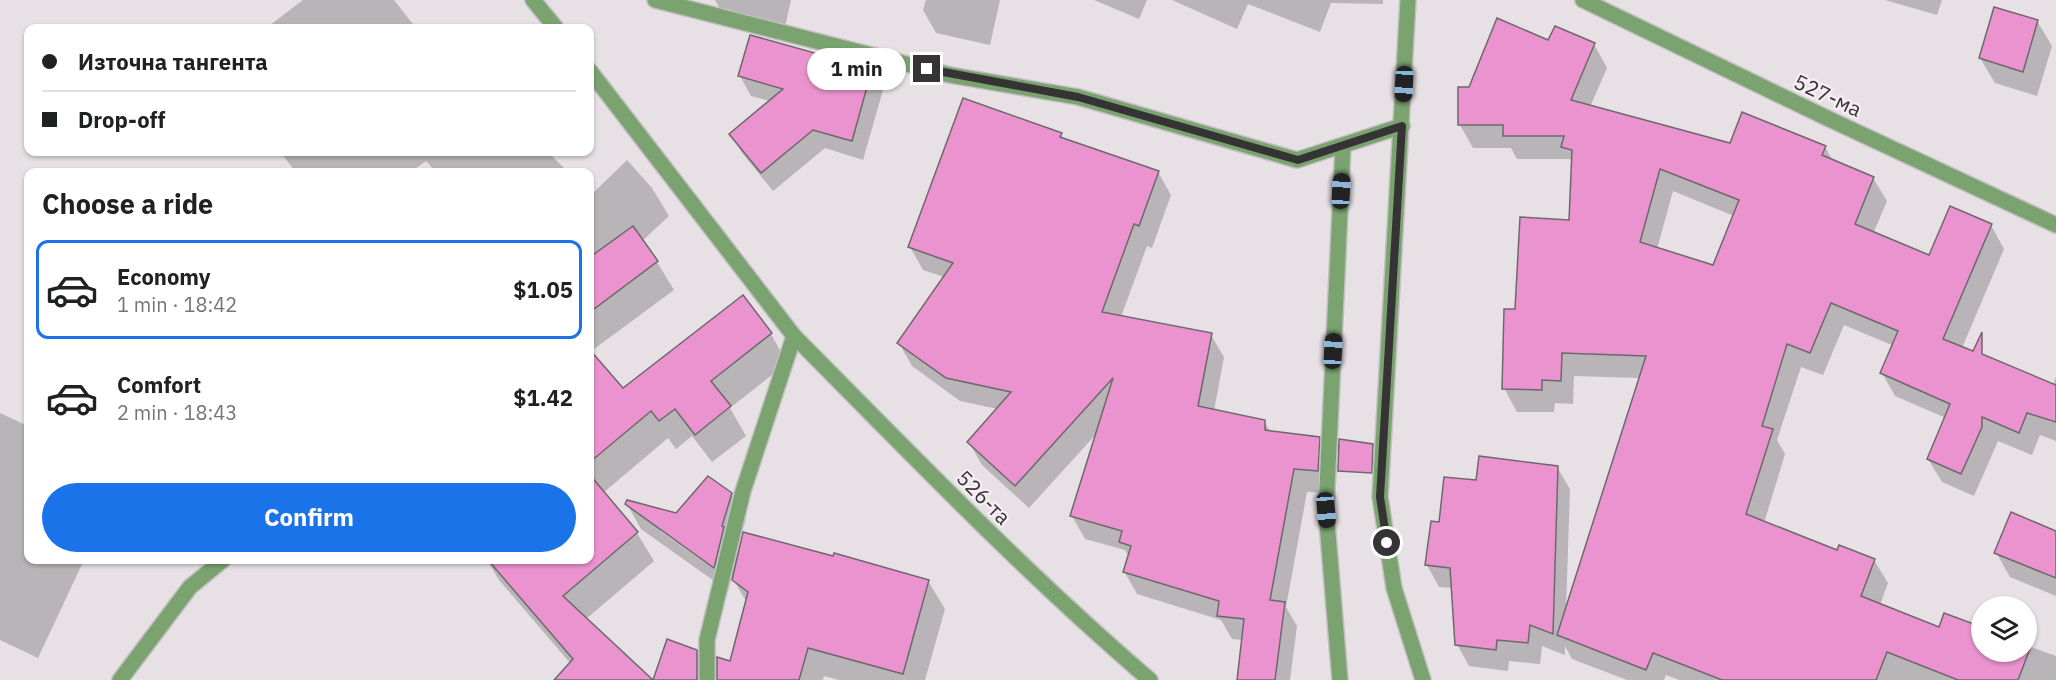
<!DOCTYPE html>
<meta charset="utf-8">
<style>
:root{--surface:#fff;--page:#f2f2f2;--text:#202124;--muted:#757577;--line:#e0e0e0;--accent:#1a73e8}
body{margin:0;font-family:"IBM Plex Sans",sans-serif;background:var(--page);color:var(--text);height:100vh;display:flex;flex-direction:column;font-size:22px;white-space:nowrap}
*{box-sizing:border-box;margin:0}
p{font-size:20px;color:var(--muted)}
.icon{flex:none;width:33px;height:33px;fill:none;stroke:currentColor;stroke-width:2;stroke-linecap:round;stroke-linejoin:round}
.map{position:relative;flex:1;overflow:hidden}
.side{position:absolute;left:24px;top:168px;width:570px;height:396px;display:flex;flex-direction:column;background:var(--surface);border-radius:12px;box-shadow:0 2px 4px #0004}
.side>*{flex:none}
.top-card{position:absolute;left:24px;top:24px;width:570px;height:132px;border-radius:12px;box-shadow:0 2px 4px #0004;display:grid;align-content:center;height:132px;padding:0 18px;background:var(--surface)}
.buttons{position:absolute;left:1971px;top:596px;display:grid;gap:12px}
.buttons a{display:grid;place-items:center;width:66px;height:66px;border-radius:50%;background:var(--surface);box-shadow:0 2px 4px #0004;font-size:30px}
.end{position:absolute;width:27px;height:27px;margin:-14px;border:8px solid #353334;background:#fff;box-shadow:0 0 0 3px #fff}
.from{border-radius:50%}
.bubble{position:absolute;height:42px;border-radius:21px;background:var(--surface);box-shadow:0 2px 4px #0004;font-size:20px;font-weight:700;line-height:42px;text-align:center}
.car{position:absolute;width:18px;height:36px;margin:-18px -9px;border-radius:8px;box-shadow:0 0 4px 2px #0007;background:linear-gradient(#222 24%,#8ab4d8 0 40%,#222 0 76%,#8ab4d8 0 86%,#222 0)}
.top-card b{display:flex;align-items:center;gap:21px;height:57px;font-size:22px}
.top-card b+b{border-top:2px solid var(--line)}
.top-card i{width:15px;height:15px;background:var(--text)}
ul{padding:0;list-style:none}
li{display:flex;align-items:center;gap:18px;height:99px;margin:0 12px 9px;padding:0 6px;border:3px solid transparent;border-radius:12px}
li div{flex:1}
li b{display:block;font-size:22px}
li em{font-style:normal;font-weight:700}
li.active{border-color:var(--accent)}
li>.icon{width:54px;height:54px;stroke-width:1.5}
h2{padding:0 18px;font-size:27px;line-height:72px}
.action{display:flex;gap:12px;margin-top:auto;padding:12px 18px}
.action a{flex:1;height:69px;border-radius:36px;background:var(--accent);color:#fff;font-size:24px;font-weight:700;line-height:69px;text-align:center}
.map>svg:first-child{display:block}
.shadow{fill:#0003;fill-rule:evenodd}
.building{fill:#eb93cf;stroke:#6e686c;stroke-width:1.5;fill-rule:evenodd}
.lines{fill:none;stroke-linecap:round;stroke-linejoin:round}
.minor-casing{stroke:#c3bec2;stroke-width:18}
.minor{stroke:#7aa370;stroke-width:15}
.route{stroke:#353334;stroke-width:8}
.labels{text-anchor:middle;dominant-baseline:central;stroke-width:4.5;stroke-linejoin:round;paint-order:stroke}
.street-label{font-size:21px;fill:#353334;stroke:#f5eef2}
</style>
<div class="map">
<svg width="2056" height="680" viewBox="0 0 2056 680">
<rect width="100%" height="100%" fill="#e7e1e5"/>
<g class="shadow">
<path d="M303,0H394L416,28H266Z"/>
<path d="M715,0H791L784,31L725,17Z"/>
<path d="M926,0H1000L990,45L936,33L923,10Z"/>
<path d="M1094,0H1147L1139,19Z"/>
<path d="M1172,0H1383V4L1331,3L1320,32L1248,4L1237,29Z"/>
<path d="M1885,0H1942L1937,15Z"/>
<path d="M2037,21L2052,46L2037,96L1995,83L1980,58Z"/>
<path d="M1549,42L1594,44L1607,68L1590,107L1731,145L1825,147L1833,161L1873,178L1887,201L1873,234L1929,257L1991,225L2004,249L1962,348L2053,386L2056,376V441L2040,435L2032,455L1998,441L1974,496L1942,482L1928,459L1946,418L1895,396L1882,373L1894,346L1844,325L1823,375L1801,367L1777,440L1785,454L1764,523L1838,552L1874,560L1888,583L1880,605L1982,651H2026V645L2056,656V680H1679L1666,675L1664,680H1627L1572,659L1565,646V655L1542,646L1540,664L1509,661L1508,671L1469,666L1457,644L1453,588L1439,587L1427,565L1440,523L1477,482L1557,467L1570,489L1566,610L1640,378L1574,376L1573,404L1555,403L1554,412H1517L1504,388L1516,311L1570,221L1573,164L1570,159H1517L1511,148H1473L1460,125L1470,88ZM1673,191L1734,216L1714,267L1657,249Z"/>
<path d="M871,71L883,90L863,160L825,148L773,191L742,153L731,134L770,101L751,96L740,76Z"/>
<path d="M1061,134L1064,140L1158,172L1171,195L1152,248L1147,246L1121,317L1211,335L1224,357L1214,411L1264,421L1271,433L1319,438L1332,461L1330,493L1307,492L1286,607L1297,626L1290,680H1238L1243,640L1232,639L1221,620L1137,594L1124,571L1129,557L1125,550L1085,539L1072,516L1098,432L1029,508L982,465L969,442L998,409L960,401L912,366L899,343L944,277L923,270L910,247Z"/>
<path d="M280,152H548L568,172H436L426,161L411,172H296Z"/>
<path d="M627,160L652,188L669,216L642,241L657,262L674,290L590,352L622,390L743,297L771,334L787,363L730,408L746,436L712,462L692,436L676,449L668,438L603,493L637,533L654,561L586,619L651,680H556L571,664L499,580L487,560H590V196Z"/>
<path d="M0,413L28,426V560H84L38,658L0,640Z"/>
<path d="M731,494L746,519L736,550L739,555L928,581L945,609L925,680H839L824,676L823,680H718L731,663L747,603L732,577L728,591L641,529L627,504L677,515ZM660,531H665L721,571L720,573Z"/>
<path d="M2056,532V596L2010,577L1996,552Z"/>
<path d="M696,651L713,680H654Z"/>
</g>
<g class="building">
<path d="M1994,7L2038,20L2023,72L1979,58Z"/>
<path d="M1497,18L1548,40L1555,26L1595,43L1571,100L1730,143L1742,112L1826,146L1822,155L1874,177L1855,224L1929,255L1950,206L1992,224L1943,339L1973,351L1982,332V354L2056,385V422L2027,413L2019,433L1982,417V427L1961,474L1927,459L1950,404L1880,373L1898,331L1831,303L1810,353L1787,344L1762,426L1773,429L1746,514L1837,550L1839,545L1875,559L1861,596L1939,627L1944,613L1982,627V651H2026V644L2031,646L2018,680H1958L1887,652L1876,680H1722L1653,653L1646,670L1557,635L1646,356L1562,353L1561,381L1542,380V390L1502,389L1504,309H1515L1520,217L1569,220L1572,150L1561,147L1564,136H1503V125H1458V87H1469ZM1660,169L1739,200L1713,265L1640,242Z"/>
<path d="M750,35L872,69L852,141L813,130L761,173L729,134L783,89L738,76Z"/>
<path d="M963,98L1062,133L1060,137L1159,171L1139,226L1134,224L1102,312L1212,333L1198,406L1265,420V430L1320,437L1318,471L1294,469L1270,600L1285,602L1275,680H1237L1244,619L1217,616L1219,601L1123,572L1131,546L1119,542L1122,531L1070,516L1113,378L1015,486L967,442L1011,392L946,378L897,343L953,263L908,247Z"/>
<path d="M633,226L658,261L590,312V257Z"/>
<path d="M743,295L772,333L711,381L731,406L695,435L675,409L659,421L651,411L590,462V350L623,388Z"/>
<path d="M1339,439L1373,444L1372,473L1338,471Z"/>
<path d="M1479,456L1558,466L1553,634L1530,625L1528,643L1497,640L1496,650L1455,645L1450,568L1425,565L1431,521L1439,522L1444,477L1476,480Z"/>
<path d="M590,475L638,532L563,596L653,680L667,639L697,650V680H554L573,659L488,560H590Z"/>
<path d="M708,476L732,493L722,526L724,527L714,568L625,504L627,500L676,513Z"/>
<path d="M2011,512L2056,531V578L1994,553Z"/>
<path d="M743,532L833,556L834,553L929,580L903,674L808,648L799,680H717V657L730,661L748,592L732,580Z"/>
</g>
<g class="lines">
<defs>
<g id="minor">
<path d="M533,0L556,28"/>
<path d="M655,0L950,75L1078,97L1297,160L1402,126"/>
<path d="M1408,0L1380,497L1394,588L1423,680"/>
<path d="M1583,0L1829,119L2056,225"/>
<path d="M590,71L794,336L743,491L707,640V680"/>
<path d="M794,336C910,453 1025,573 1150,680"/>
<path d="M120,680L190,587L223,560"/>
<path d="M1340,680L1326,510L1343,146"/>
</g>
</defs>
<use href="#minor" class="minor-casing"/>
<use href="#minor" class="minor"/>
</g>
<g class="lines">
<path class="route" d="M927,69L1078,97L1298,160L1402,126L1380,497L1387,543"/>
</g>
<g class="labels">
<g class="street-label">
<text transform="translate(1828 95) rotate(25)">527-ма</text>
<text transform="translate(984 497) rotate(45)">526-та</text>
</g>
</g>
</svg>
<div class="buttons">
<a><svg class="icon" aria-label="layers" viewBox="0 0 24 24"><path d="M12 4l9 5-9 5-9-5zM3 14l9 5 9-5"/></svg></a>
</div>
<i class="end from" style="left:1387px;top:543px"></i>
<i class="end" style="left:927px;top:69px"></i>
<div class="bubble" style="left:807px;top:48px;width:99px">1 min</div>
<i class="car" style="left:1404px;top:84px;rotate:183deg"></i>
<i class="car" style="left:1341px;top:191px;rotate:3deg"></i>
<i class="car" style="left:1333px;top:351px;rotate:3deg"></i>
<i class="car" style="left:1326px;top:510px;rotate:175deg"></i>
<div class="top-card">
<b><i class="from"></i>Източна тангента</b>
<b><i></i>Drop-off</b>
</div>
<section class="side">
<h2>Choose a ride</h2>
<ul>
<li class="active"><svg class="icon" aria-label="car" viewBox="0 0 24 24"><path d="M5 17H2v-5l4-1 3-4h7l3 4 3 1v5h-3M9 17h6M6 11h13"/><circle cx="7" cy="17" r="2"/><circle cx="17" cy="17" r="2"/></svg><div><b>Economy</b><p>1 min · 18:42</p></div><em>$1.05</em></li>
<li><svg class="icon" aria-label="car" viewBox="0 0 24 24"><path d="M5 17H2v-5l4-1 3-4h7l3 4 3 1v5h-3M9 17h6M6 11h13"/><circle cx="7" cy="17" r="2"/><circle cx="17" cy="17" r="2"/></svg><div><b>Comfort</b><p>2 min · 18:43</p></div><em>$1.42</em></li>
</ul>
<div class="action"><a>Confirm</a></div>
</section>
</div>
